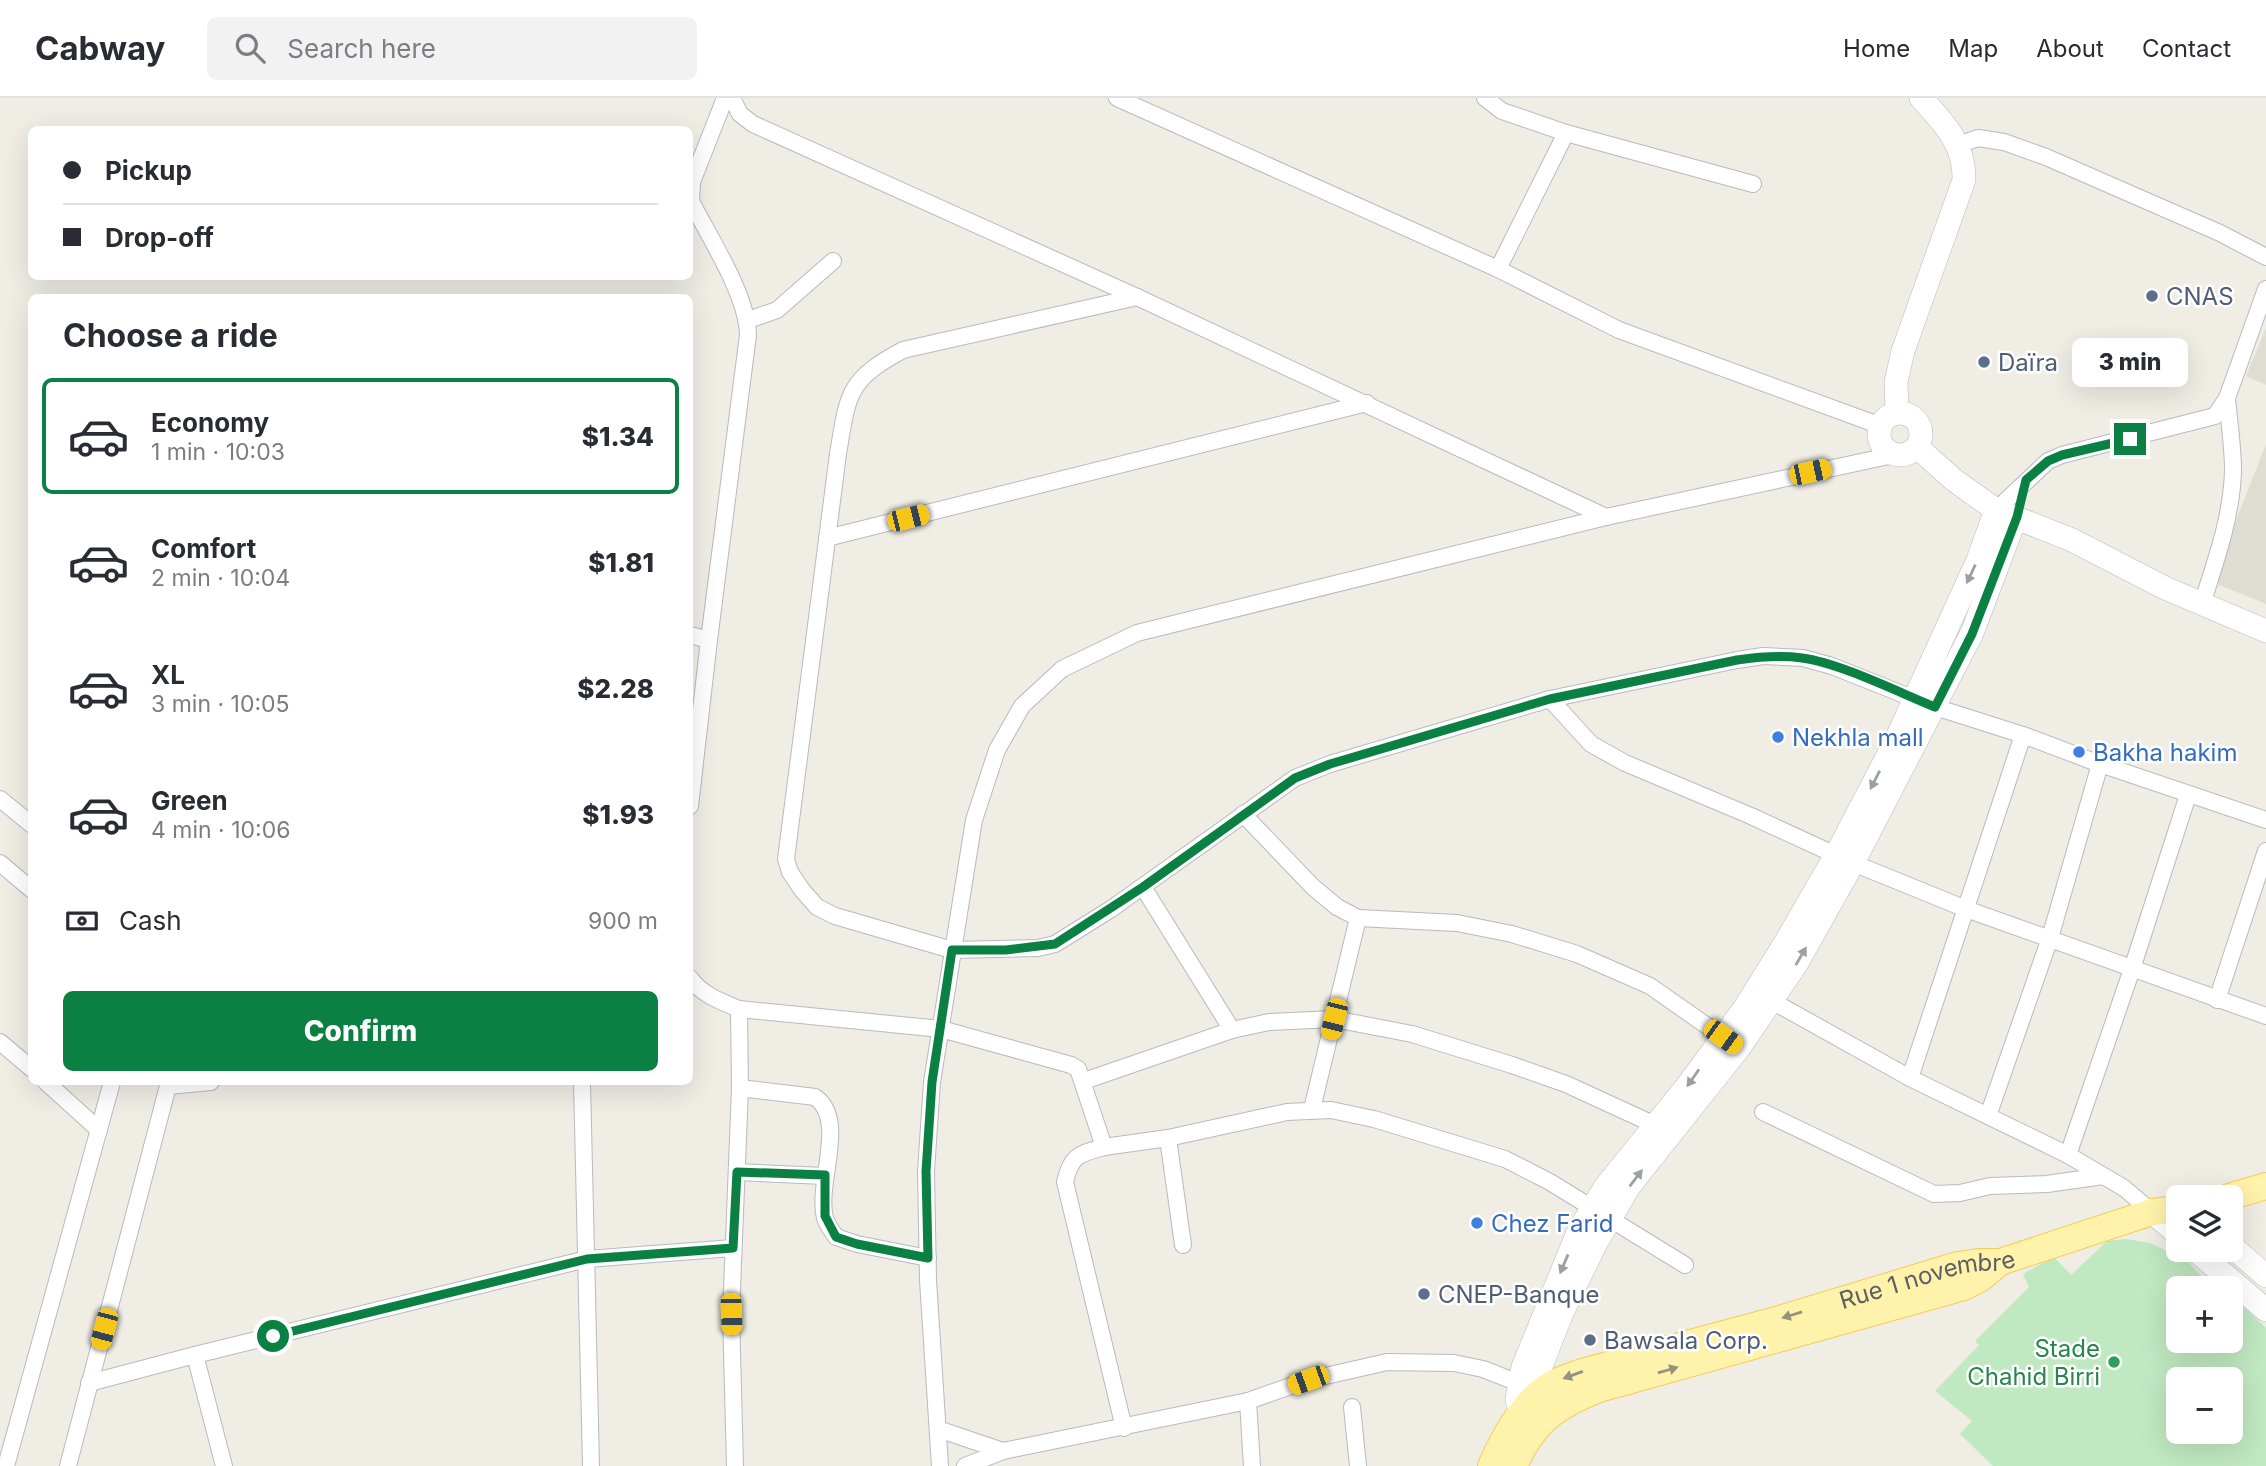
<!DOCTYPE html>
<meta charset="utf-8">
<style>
:root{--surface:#fff;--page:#f2f2f3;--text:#2b2b33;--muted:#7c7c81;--line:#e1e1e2;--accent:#0b8043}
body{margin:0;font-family:Inter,sans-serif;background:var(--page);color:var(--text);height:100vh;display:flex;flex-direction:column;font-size:26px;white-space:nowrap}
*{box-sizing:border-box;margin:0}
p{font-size:23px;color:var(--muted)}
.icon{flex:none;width:38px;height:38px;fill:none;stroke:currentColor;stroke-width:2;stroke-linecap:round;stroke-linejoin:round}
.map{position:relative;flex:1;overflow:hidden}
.panel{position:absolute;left:28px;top:196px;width:665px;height:791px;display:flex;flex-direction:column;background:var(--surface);border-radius:10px;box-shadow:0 7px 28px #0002}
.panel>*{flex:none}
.hud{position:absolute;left:28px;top:28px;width:665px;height:154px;border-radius:10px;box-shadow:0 7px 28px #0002;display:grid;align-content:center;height:154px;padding:0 35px;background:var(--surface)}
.tools{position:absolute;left:2166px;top:1087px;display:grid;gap:14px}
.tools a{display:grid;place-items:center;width:77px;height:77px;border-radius:10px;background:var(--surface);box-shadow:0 7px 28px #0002;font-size:35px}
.end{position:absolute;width:32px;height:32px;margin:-16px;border:9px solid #0b8043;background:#fff;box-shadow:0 0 0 4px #fff}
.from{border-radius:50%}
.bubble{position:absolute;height:49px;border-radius:10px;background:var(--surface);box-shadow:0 7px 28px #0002;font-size:23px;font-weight:800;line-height:49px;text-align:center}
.car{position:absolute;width:21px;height:42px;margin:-21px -10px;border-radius:9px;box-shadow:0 0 5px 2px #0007;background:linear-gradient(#f5c518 24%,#345 0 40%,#f5c518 0 76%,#345 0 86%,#f5c518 0)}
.hud b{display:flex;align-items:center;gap:24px;height:66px;font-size:26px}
.hud b+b{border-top:2px solid var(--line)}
.hud i{width:18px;height:18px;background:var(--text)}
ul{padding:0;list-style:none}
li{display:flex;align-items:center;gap:21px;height:116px;margin:0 14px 10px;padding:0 21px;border:4px solid transparent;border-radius:10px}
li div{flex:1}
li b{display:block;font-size:26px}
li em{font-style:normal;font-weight:800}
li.current{border-color:var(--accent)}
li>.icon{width:63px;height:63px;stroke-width:1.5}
h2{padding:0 35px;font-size:32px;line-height:84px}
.pay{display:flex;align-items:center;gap:18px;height:77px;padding:0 35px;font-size:26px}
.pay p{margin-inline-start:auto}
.button{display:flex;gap:14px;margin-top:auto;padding:14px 35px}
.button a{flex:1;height:80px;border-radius:10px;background:var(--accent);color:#fff;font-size:28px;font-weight:800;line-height:80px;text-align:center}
header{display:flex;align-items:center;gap:42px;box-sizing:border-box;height:98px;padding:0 35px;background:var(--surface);border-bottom:2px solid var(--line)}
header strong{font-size:33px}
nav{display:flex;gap:38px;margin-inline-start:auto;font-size:24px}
.search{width:490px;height:63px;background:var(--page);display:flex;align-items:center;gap:18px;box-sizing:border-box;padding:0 24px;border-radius:10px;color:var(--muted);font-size:26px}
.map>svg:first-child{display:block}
.education{fill:#dfdcd2}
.green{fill:#c0e8c1;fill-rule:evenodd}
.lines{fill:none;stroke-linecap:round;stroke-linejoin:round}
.street-casing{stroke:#b7babf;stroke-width:18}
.secondary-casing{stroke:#b8bbc1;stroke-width:24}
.primary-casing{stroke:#f6cb57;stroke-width:28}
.street{stroke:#fff;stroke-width:16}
.secondary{stroke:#fff;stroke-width:23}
.primary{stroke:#fff2aa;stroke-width:26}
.oneway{fill:#9da0a3}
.oneway2{fill:#95937d}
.route{stroke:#0b8043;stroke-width:9}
.service-dot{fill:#5c6f8a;stroke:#fff;stroke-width:2.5}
.shop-dot{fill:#3f7fe0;stroke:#fff;stroke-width:2.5}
.leisure-dot{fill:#2e9e5b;stroke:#fff;stroke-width:2.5}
.labels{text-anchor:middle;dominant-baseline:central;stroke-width:5;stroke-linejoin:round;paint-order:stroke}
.service-label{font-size:24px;fill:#4e5e75;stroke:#fff;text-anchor:start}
.shop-label{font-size:24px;fill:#366cbe;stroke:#fff;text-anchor:start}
.street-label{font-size:24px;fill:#5c6065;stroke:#fff}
.leisure-label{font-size:24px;fill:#27864d;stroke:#fff;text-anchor:end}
</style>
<header>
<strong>Cabway</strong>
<div class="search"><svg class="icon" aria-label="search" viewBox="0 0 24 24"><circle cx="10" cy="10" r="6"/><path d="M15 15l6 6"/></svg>Search here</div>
<nav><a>Home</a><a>Map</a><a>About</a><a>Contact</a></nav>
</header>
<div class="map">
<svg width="2266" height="1368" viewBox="0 0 2266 1368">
<rect width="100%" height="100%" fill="#efede4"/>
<g class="education">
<path d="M2266,230V287L2246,278Z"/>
<path d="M2266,346V506L2212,484Z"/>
</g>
<path class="green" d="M2126,1141L2150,1145L2185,1161L2213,1190H2179V1242H2231V1197L2266,1230V1368H1993L1960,1336L1972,1323L1935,1293L1979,1247L1975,1243L2029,1189L2023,1176L2054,1159L2071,1177L2107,1143ZM2179,1281H2231V1334H2179Z"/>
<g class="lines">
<defs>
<g id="street">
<path d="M732,0L740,16L753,26L1137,199L1606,419"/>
<path d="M1117,0L1498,171L1619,232L1881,328"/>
<path d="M1485,0L1502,13L1566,35L1753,86"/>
<path d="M1958,47L1978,40L2004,44L2046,59L2220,135L2266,159"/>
<path d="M1498,171L1566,35"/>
<path d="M1137,199L903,252C847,282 848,296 838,356L786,761L790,774L802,792L817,809L835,818L952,852L1038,850L1055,846L1111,811L1295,680L1330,666L1550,601L1737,562L1763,558L1803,560L1832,568L1935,609L2023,637L2100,666L2266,722"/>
<path d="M748,222L777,212L833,163"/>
<path d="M1996,412L2048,363L2062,357L2215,318L2227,300L2266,191"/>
<path d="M827,440L1367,305"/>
<path d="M2202,506C2216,462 2232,418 2233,372C2233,348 2229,324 2227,300"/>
<path d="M690,537L709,542L690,708"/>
<path d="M709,542L748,237C747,196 710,141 691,103L692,84L725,0"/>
<path d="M1550,601L1591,646L1625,665L1751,718L1853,765L1966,811L2266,918"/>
<path d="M0,701L32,727"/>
<path d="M1243,716L1313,789L1337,809L1358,820L1457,825L1512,836L1577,856L1650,888L1730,944"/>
<path d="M0,765L32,792"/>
<path d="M1143,789L1232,932"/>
<path d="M690,880C702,897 720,903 739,911L941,931L1071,967L1078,971L1104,1049C1079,1056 1071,1057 1065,1084L1124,1330"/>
<path d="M1763,898L1910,980L2068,1057L2124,1090L2152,1114"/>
<path d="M2217,902L2266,753"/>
<path d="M0,944L32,971"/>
<path d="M1910,980L2023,637"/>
<path d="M1084,983L1232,932L1269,924L1334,921L1412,936L1512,967L1566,986L1655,1027"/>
<path d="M46,984L99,1032"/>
<path d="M582,984L591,1368"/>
<path d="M168,988L211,984"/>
<path d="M740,990L815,999C848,1022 816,1084 825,1120C827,1127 832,1133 836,1139L857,1146L928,1160"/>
<path d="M1312,1011L1358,820"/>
<path d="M1763,1014L1934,1096L1960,1095L1990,1088L2047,1086L2103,1078"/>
<path d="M1988,1018L2050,840L2100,666"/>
<path d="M1168,1040L1183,1147"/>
<path d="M1104,1049L1168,1040L1287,1014L1331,1012L1374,1021L1505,1061L1550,1084L1685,1167"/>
<path d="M2068,1057L2132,871L2188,697"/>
<path d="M737,1074L825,1078"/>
<path d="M195,1257L224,1368"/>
<path d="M89,1285L195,1257L587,1161L733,1150"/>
<path d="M1248,1303L1252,1368"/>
<path d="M1352,1309L1358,1368"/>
<path d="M938,1331L1003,1353"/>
<path d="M6,1368L112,984"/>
<path d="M68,1368L169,984"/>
<path d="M735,1368L731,1216L740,990L739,911"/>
<path d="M940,1368L928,1182L926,1073L932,984L974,722L997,652L1022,608L1062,571L1137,535L1606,419L1898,356"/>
<path d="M965,1368L1003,1353L1248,1303L1308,1282L1387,1264L1454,1265L1483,1271L1529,1289"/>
</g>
<g id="secondary">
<path d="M1897,315L1896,284L1903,253L1964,82C1965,46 1944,25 1921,0"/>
<circle cx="1900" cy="336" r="21"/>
<path d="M1917,349L1954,382L1996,412L2072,442L2165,490L2266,533"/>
<path d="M2152,1114L2179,1137"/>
<path d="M2231,1148L2266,1178"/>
<path d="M2195,1152L2266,1212"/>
<path d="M1544,1308L1536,1290L1538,1276L1561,1217L1596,1145L1630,1087L1739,950L1797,865L1853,765L1972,535L2016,419"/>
<path d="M1527,1326L1521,1316L1517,1301L1523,1269L1579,1132L1606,1088L1684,992L1744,911L1787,842L1836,757L1895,644L1978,462L1996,412"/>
</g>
<g id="primary">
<path d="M2229,1099L2266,1088"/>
<path id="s1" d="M1491,1368C1504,1338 1525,1299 1556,1284C1564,1280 1574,1277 1582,1274L1776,1222L1958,1167L1978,1164H2000L2152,1114L2179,1111"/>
<path d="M1514,1368C1533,1324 1556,1308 1599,1291L1964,1189L1981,1180L2000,1164"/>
</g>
</defs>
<use href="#street" class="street-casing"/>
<use href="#secondary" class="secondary-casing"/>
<use href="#primary" class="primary-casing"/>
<use href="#street" class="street"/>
<use href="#secondary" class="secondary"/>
<use href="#primary" class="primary"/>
</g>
<defs><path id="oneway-solid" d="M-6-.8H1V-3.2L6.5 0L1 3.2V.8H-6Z" transform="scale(1.75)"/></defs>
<g class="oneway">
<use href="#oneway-solid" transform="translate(1971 476) rotate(115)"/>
<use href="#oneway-solid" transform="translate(1875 682) rotate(117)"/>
<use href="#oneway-solid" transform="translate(1801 858) rotate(-60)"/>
<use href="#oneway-solid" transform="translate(1693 980) rotate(125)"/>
<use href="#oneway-solid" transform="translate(1636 1080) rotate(-53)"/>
<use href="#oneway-solid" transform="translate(1564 1166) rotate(113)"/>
</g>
<g class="oneway2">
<use href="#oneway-solid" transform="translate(1792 1217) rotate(163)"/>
<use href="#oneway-solid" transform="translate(1668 1272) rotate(-16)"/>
<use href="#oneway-solid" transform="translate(1573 1277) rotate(160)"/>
</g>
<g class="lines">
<path class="route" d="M273,1238L587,1161L733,1150L737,1074L825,1077V1118L836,1139L857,1146L928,1160L926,1073L932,984L952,852H1006L1055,846L1143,789L1295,680L1330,666L1550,601L1737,562C1758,559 1780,557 1802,560C1840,565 1898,594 1935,609L1972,536L2017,419L2026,382L2048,363L2062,357L2130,341"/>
</g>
<g class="service-dot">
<circle cx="2152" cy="198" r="7"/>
<circle cx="1984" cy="264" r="7"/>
<circle cx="1424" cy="1196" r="7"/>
<circle cx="1590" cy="1242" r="7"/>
</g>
<g class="shop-dot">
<circle cx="1778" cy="639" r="7"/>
<circle cx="2079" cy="654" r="7"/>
<circle cx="1477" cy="1125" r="7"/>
</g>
<circle class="leisure-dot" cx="2114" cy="1264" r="7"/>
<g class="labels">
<g class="service-label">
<text x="2166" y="198">CNAS</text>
<text x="1998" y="264">Daïra</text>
<text x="1438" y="1196">CNEP-Banque</text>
<text x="1604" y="1242">Bawsala Corp.</text>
</g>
<g class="shop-label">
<text x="1792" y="639">Nekhla mall</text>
<text x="2093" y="654">Bakha hakim</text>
<text x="1491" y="1125">Chez Farid</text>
</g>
<g class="street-label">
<text stroke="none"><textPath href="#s1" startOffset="494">Rue 1 novembre</textPath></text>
</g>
<g class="leisure-label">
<text x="2100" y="1250">Stade<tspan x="2100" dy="28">Chahid Birri</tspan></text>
</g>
</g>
</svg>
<div class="tools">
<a><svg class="icon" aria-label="layers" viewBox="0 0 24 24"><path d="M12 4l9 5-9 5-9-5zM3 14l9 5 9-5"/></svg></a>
<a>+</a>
<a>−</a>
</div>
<i class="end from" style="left:273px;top:1238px"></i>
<i class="end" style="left:2130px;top:341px"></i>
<div class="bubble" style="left:2072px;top:240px;width:116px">3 min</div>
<i class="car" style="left:1810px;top:374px;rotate:78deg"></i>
<i class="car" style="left:908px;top:420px;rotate:76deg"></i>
<i class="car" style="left:1334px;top:921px;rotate:194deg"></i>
<i class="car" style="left:1723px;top:939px;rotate:126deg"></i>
<i class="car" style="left:731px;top:1216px;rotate:178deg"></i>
<i class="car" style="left:104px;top:1231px;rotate:195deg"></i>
<i class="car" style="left:1308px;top:1282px;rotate:250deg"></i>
<div class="hud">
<b><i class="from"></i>Pickup</b>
<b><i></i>Drop-off</b>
</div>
<section class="panel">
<h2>Choose a ride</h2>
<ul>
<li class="current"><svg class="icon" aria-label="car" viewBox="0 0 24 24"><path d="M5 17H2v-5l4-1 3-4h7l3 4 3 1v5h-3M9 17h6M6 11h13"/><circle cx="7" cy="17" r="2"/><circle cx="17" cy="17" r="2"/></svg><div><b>Economy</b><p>1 min · 10:03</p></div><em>$1.34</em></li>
<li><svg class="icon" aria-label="car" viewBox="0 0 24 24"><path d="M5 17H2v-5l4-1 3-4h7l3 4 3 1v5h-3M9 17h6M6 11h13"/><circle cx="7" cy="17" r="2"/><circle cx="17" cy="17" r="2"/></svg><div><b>Comfort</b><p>2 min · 10:04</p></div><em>$1.81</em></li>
<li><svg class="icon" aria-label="car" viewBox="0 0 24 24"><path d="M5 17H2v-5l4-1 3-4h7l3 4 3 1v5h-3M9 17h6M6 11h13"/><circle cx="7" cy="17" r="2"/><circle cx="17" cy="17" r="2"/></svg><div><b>XL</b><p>3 min · 10:05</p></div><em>$2.28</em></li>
<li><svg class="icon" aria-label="car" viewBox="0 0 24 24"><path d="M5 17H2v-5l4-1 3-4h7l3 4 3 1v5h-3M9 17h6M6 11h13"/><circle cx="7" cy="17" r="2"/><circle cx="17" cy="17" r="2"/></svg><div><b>Green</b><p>4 min · 10:06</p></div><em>$1.93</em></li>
</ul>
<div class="pay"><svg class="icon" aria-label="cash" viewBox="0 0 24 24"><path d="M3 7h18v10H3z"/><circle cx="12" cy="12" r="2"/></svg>Cash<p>900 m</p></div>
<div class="button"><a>Confirm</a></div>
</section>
</div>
